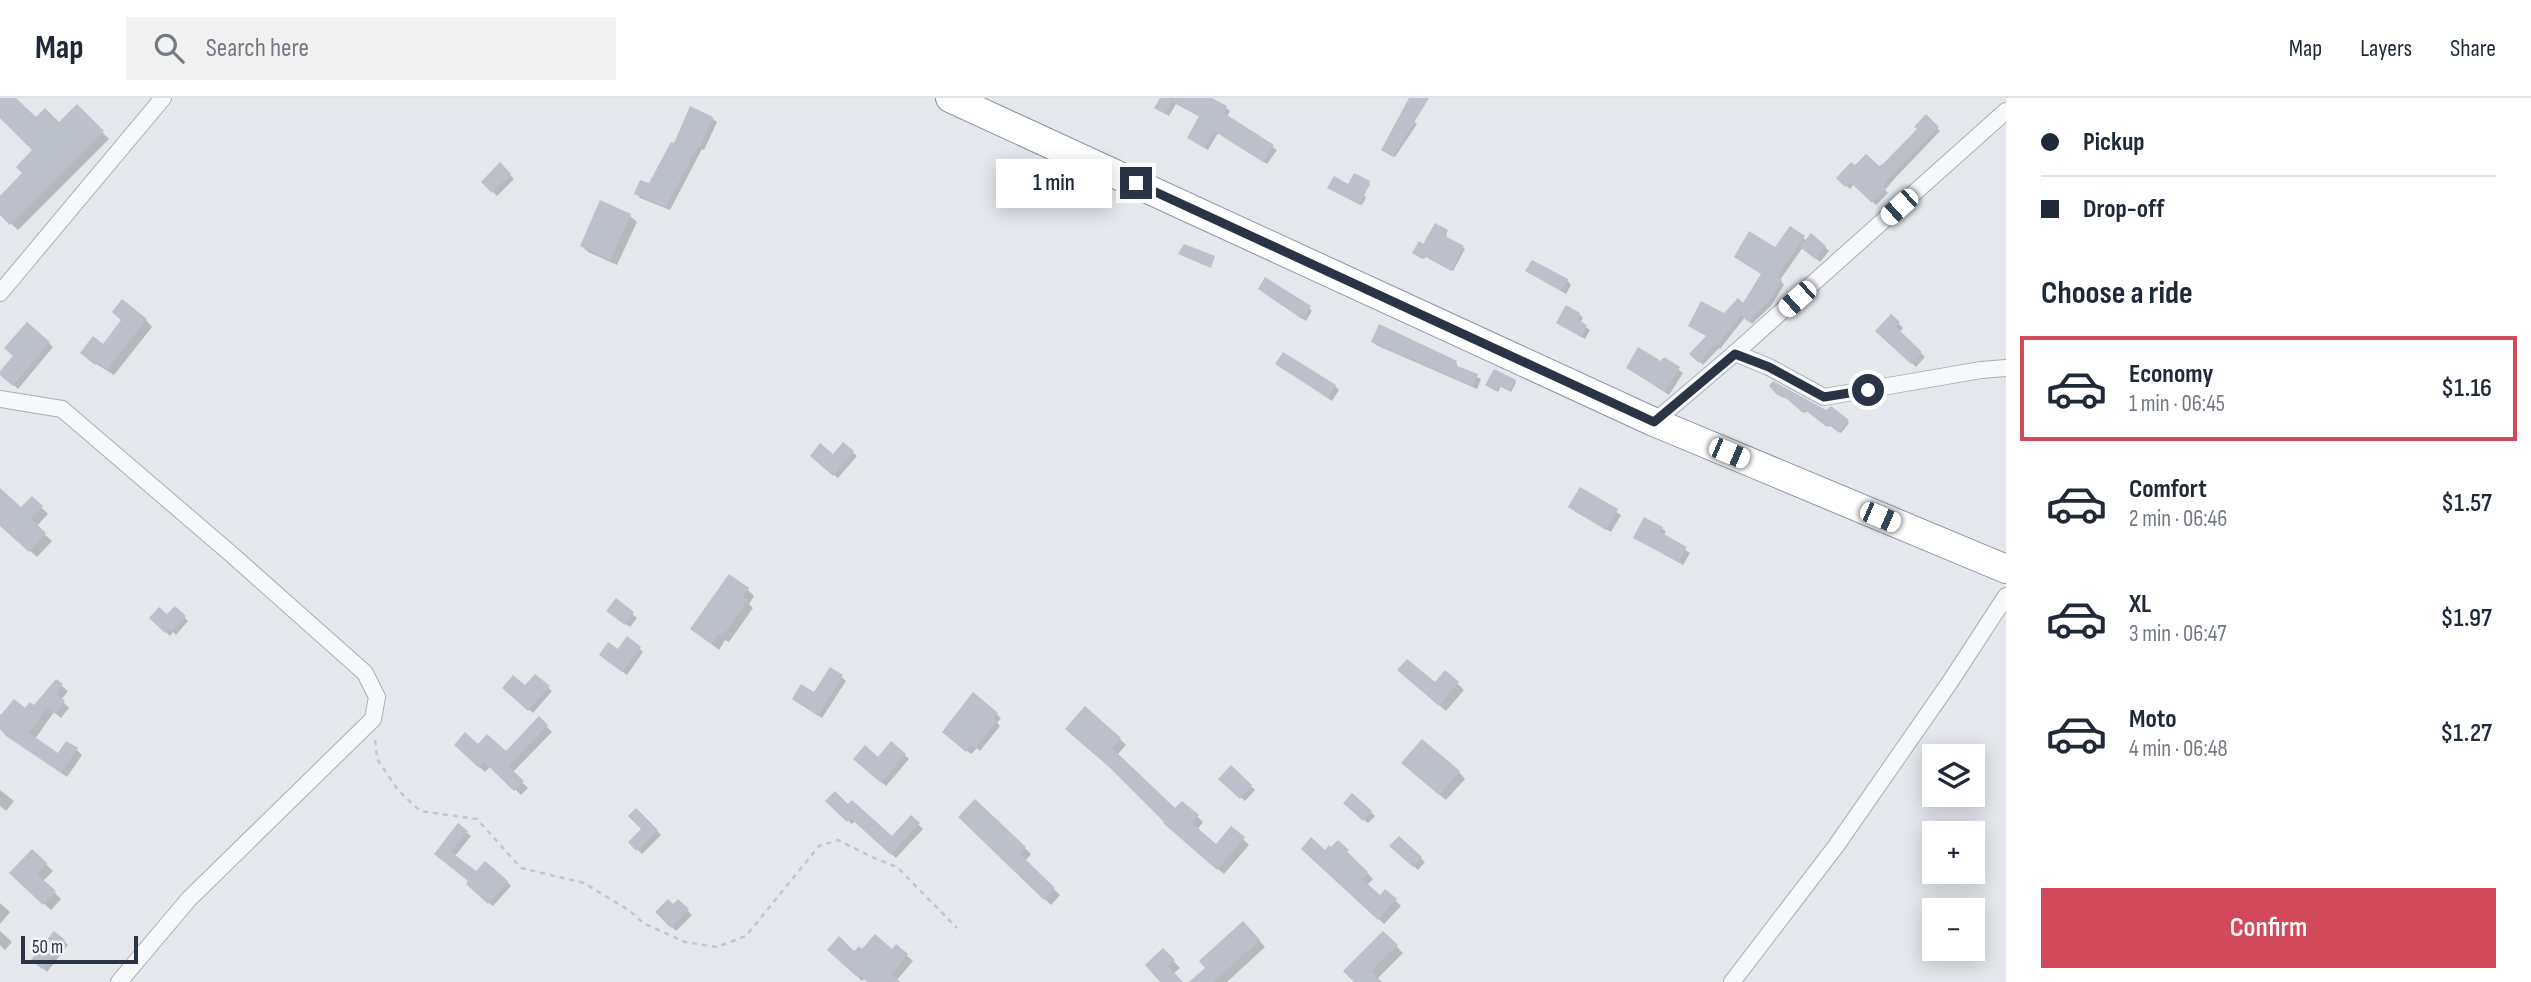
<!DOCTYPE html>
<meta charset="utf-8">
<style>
:root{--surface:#fff;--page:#f2f2f3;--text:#1f2937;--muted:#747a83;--line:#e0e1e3;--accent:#d1495b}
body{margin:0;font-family:"Sofia Sans Condensed",sans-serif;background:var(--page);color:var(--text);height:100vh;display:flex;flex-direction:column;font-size:26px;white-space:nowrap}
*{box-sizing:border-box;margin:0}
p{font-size:23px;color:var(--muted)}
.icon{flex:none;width:38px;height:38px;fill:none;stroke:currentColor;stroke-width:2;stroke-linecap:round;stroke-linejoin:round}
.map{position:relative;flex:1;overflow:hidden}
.drawer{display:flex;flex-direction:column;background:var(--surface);width:525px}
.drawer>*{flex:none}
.banner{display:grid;align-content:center;height:154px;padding:0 35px;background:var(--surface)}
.controls{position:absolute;left:1922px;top:646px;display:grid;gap:14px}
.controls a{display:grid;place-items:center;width:63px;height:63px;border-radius:0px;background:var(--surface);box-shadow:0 4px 18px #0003;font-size:35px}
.scale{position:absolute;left:21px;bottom:18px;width:117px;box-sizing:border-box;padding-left:7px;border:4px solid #2b3445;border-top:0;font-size:19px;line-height:24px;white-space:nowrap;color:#2b3445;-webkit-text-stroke:5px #f4f6f9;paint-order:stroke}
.end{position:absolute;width:32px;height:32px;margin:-16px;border:9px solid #2b3445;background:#fff;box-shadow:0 0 0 4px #fff}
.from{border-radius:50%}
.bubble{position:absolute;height:49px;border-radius:0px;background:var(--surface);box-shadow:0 4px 18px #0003;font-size:23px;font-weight:600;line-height:49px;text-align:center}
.car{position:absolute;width:21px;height:42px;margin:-21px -10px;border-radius:9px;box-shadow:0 0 5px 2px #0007;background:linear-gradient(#fff 24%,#345 0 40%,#fff 0 76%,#345 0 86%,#fff 0)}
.banner b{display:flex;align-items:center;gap:24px;height:66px;font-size:26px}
.banner b+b{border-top:2px solid var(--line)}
.banner i{width:18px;height:18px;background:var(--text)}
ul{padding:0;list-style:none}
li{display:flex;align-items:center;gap:21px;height:105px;margin:0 14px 10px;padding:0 21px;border:4px solid transparent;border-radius:0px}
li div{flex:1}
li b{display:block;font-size:26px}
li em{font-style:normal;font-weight:600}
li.on{border-color:var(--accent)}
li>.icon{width:63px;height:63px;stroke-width:1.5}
h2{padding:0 35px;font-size:32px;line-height:84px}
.cta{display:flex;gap:14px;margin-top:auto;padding:14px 35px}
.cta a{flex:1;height:80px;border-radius:0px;background:var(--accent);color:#fff;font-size:28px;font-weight:600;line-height:80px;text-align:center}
header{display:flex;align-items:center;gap:42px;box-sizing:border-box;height:98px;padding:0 35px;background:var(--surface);border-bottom:2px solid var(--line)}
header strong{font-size:33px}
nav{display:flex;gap:38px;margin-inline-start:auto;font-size:24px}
.search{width:490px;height:63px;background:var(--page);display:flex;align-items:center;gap:18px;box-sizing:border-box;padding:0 24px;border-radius:0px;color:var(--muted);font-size:26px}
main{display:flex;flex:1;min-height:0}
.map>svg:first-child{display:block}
.shadow{fill:#0003}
.building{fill:#bbc0ca}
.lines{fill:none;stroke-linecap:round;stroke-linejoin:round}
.street-casing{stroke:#a9aeb7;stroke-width:18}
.highway-casing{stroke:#8b94a3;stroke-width:30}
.path{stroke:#c2c5cb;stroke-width:2.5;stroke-dasharray:5 5;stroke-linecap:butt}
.street{stroke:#f7f8fa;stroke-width:16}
.highway{stroke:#fff;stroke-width:28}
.route{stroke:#2b3445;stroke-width:9}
</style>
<header>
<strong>Map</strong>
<div class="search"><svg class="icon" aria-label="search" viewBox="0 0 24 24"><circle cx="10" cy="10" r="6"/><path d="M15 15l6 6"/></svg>Search here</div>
<nav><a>Map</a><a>Layers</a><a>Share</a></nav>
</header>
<main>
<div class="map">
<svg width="2006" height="884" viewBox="0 0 2006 884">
<rect width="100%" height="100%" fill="#e4e7ec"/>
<g class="shadow">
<path d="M13,0L36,21L59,26L77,9L109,41L18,132L0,115V98L25,75L35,52L0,20V1Z"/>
<path d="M1162,0H1194L1226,10L1230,13L1227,19L1277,52L1267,66L1218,35L1208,52L1189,40L1200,19L1176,6L1169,18L1160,13Z"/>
<path d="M1401,17L1417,26L1395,59L1384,53Z"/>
<path d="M1926,19L1940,33L1896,79L1885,92L1888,95L1876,107L1854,86L1850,91L1838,80L1855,70H1878L1884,68L1919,31Z"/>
<path d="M712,20L717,24L704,52L702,51L670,112L640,100L636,95L650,88L675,47Z"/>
<path d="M500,67L514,81L497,98L483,84Z"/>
<path d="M1369,85L1370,86L1364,97L1366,100L1362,107L1331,92Z"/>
<path d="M601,105L630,118L637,124L617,167L588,154L582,148Z"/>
<path d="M1790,130L1807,143L1825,149L1829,153L1820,164L1803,149L1780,182L1784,187L1771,208L1752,226L1745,219L1720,251L1719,250L1703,267L1692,256L1725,218L1743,207Z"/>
<path d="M1447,134L1446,140L1465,151L1453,173L1426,158L1424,161L1415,156Z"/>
<path d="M1528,173L1567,182L1571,187L1566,196Z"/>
<path d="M1263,194L1309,210L1312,213L1306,223Z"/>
<path d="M1579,216L1583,220L1580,225L1590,232L1585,241L1558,225Z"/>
<path d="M1891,218L1903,230L1899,235L1925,259L1916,269L1877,233Z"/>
<path d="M146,222L152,229L114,277L88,261L103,248Z"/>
<path d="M27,226L53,249L18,291L0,275L15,258Z"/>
<path d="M1373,243L1456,264L1458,270L1481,281L1477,291L1376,247Z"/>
<path d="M1664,261L1683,275L1669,297L1628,270L1662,265Z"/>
<path d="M1277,266L1335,288L1339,292L1332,303Z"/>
<path d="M1515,283L1516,285L1511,294L1501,288L1498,294L1489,288Z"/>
<path d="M1790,302L1826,314L1831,311L1849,325L1841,335L1831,327L1829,329L1808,312L1805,315Z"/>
<path d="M843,346L857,358L838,380L816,362L833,359Z"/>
<path d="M1581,391L1621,417L1611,434L1574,413Z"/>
<path d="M0,393L21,412L32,400L48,416L36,429L52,443L37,459L0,426Z"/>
<path d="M1662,430L1666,434L1663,438L1690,455L1683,467L1635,439Z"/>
<path d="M748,492L754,498L749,506L753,510L729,544L725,542L719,552L692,531Z"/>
<path d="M616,503L637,520L630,529L613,517Z"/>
<path d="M175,510L188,523L176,537L173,534L170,538L151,520L167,519Z"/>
<path d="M639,550L643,554L627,577L605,561L618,554Z"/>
<path d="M831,571L846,583L822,620L794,601L815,596Z"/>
<path d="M535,578L552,593L533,615L508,594L525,590Z"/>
<path d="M1406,579L1435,586L1457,585L1464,592L1446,613Z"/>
<path d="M56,583L68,593L61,602L69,610L61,620L54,614L35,641L58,657L77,652L82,657L67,679L0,631V616L2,618L35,609Z"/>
<path d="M973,596L1001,620L997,625L1000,628L980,653L977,650L971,656L949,637Z"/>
<path d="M539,621L552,634L512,675L528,690L521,697L491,668L485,674L456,647L478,648L506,655Z"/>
<path d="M1074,637L1120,641L1126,647L1117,657L1176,713L1197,718L1203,724L1197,732L1216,749L1243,741L1249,747L1224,776L1171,731L1166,723L1117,675Z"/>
<path d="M891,645L909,661L886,688L855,660L878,661Z"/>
<path d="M1231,670L1255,692L1245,703L1221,681Z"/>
<path d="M1410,672L1459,674L1465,681L1446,702Z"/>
<path d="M0,692L14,703L6,713L0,708Z"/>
<path d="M1352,697L1375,718L1368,725L1346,705Z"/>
<path d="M828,703L848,709L892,740L911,719L923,731L896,760L855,723L852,726Z"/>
<path d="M975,703L1031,756L1025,763L1060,797L1051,807L960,719Z"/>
<path d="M636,712L661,737L642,756L630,744L643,731Z"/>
<path d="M466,734L471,738L455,758L477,776L507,784L511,788L493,808L468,786L470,783L440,760Z"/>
<path d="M1399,740L1425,764L1418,772L1392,748Z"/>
<path d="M1338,744L1373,781L1367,787L1380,800L1385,793L1401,808L1384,826L1304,751L1325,754L1331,752Z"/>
<path d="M32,753L53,773L43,783L61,801L51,812L11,775Z"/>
<path d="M678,803L692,817L676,833L657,814L673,808Z"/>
<path d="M0,805L10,814L0,826Z"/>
<path d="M1243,825L1265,849L1227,884H1192L1207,870Z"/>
<path d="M0,833L12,844L5,852L0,847Z"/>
<path d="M1383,835L1403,855L1377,881L1357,884Z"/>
<path d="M64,843L68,847L47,874L38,866Z"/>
<path d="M896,848L913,863L896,883L864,881L862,883L829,851L854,855L862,853H892Z"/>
<path d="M1163,852L1180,870L1163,884Z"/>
</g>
<g class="building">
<path d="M0,0H16L36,19L45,10L59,24L77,6L104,33L10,127L0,117V98L22,75L16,69L32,52L0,20Z"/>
<path d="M1160,0H1212L1227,8L1224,15L1274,47L1263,64L1214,33L1204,50L1187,40L1199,18L1172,3L1165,16L1154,10Z"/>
<path d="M1409,0H1429L1393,59L1381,52Z"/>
<path d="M690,8L713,19L700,49L698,48L666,109L634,96L640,82L649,85L671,44L674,45Z"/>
<path d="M1926,16L1939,29L1893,76L1883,88L1886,90L1872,105L1850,84L1845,89L1836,80L1851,64L1855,67L1866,56L1879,68L1883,66L1917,31L1914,29Z"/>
<path d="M500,64L511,76L492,95L481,84Z"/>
<path d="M1354,75L1370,83L1360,107L1327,90L1334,78L1348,86Z"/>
<path d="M600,102L631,116L610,162L580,148Z"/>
<path d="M1435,125L1448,132L1445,138L1464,148L1451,173L1424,158L1422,161L1412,155L1419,143L1423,146Z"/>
<path d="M1790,128L1805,138L1777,179L1782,182L1767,206L1766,205L1748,224L1741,217L1716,249L1714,248L1699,265L1689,256L1706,238L1688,228L1701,203L1724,215L1738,200L1743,205L1761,176L1734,159L1749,133L1775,149Z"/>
<path d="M1811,135L1826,148L1815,161L1800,149Z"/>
<path d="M1184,146L1215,158L1211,170L1178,156Z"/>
<path d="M1532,162L1568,181L1561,193L1525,173Z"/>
<path d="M1265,179L1311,208L1302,221L1258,191Z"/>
<path d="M122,201L147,221L107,272L97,264L95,267L80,255L93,238L103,246L121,222L112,214Z"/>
<path d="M1566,207L1580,215L1577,221L1587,227L1581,239L1556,225Z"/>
<path d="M1891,216L1900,224L1896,229L1922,254L1911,266L1875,233Z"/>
<path d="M27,224L50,244L13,288L0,277V273L13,258L4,250Z"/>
<path d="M1379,226L1457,263L1455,267L1478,276L1473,288L1371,244Z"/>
<path d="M1638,249L1661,263L1664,259L1680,269L1665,294L1626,270Z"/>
<path d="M1283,254L1336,287L1328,300L1275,266Z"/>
<path d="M1494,271L1516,282L1509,293L1499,288L1496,293L1485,287Z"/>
<path d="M1773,283L1826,312L1831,308L1849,322L1839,335L1829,327L1827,329L1805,312L1803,315L1787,301L1777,297L1769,288Z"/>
<path d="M843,344L854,353L833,378L810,358L820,345L833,356Z"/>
<path d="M1580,389L1618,411L1606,432L1568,409Z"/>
<path d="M0,390L21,409L32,398L43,408L31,421L46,435L29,454L0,428Z"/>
<path d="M1644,419L1663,429L1660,434L1687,449L1678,464L1633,440Z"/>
<path d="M729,476L749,490L743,499L748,502L722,539L718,536L711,546L690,531Z"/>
<path d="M616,500L634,514L625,527L606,513Z"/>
<path d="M175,508L186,518L171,534L168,531L165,535L149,520L159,509L167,516Z"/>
<path d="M627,538L641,549L622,574L599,557L608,544L618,551Z"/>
<path d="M1407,561L1435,584L1445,572L1459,584L1439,608L1397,572Z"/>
<path d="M830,569L843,577L818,618L792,601L801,586L814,594Z"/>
<path d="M535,576L550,588L528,613L502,590L513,577L525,587Z"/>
<path d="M56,581L63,586L57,596L65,603L55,616L47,609L29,635L58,655L66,643L78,650L61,675L6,638L0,631V618L14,601L25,610L30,604L34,607Z"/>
<path d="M973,594L998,615L994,620L997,623L975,650L972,647L966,654L942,634Z"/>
<path d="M1085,608L1121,640L1112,650L1175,710L1182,703L1199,717L1192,725L1216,746L1231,728L1245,739L1217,772L1163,725L1164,724L1109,669L1065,631Z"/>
<path d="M539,618L548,627L508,668L524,683L514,693L484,664L479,670L454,647L465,634L478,646L487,636L506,653Z"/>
<path d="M1422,641L1460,673L1439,697L1401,665Z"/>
<path d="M891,643L906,656L881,685L853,661L865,647L878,659Z"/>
<path d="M1231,667L1252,687L1240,701L1218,681Z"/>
<path d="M835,693L848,706L852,702L892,738L911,717L920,725L891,757L850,720L847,724L825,703Z"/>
<path d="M1352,695L1372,713L1363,723L1343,705Z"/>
<path d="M975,701L1026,749L1020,756L1055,790L1044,802L958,719Z"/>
<path d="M636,710L658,732L636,753L628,744L641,731L628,718Z"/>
<path d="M458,725L468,733L451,754L476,773L485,763L508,783L488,806L466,786L468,783L434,756Z"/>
<path d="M1399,738L1422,759L1413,769L1389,748Z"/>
<path d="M1311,739L1325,752L1329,747L1331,749L1338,742L1349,752L1347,754L1368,774L1362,781L1380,797L1385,791L1397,801L1378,822L1301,751Z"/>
<path d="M32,751L47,765L37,776L56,793L43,807L9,775Z"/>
<path d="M668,801L673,806L678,801L689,811L671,830L655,814Z"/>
<path d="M1243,823L1260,842L1214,884H1189L1205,870L1199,863Z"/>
<path d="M54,833L65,842L42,871L31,862Z"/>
<path d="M1383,833L1398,847L1371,873L1382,884H1354L1343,873Z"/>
<path d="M875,836L892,851L896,846L908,856L891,876L900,884H867L858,876L856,878L827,852L839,838L854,853L859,848L862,851Z"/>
<path d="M1163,850L1175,862L1168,868L1183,884H1160L1145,867Z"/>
</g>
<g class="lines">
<defs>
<g id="street">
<path d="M0,195L163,0"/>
<path d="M1735,255L1769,269L1824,299L1981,272L2006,270"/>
<path d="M0,301L62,311L230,455L365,575L377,599L373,621L189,801L119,884"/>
<path d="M1654,324L1735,255L2006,13"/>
<path d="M1732,884L1836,748L1950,584L2006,498"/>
</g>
<path id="highway" d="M950,0L1654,324L2006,471"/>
</defs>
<use href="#street" class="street-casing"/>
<use href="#highway" class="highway-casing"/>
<path class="path" d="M375,642L377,661L398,692L420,713L477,721L521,770L584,785L630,813L643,825L685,844L717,849L746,838L819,748L838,742L874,760L897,769L957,830"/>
<use href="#street" class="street"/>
<use href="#highway" class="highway"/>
</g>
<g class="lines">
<path class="route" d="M1136,85L1654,324L1735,256L1769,269L1824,299L1868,292"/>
</g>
</svg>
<div class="controls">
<a><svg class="icon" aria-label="layers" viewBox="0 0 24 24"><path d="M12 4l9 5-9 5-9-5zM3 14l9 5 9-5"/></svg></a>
<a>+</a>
<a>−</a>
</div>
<div class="scale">50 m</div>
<i class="end from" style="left:1868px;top:292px"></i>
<i class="end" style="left:1136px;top:85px"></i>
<div class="bubble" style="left:996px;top:61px;width:116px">1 min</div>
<i class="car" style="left:1899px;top:109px;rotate:228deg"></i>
<i class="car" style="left:1797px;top:201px;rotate:228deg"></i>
<i class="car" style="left:1729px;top:355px;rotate:113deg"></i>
<i class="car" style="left:1880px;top:419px;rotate:113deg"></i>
</div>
<section class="drawer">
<div class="banner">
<b><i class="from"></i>Pickup</b>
<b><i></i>Drop-off</b>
</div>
<h2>Choose a ride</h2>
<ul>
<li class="on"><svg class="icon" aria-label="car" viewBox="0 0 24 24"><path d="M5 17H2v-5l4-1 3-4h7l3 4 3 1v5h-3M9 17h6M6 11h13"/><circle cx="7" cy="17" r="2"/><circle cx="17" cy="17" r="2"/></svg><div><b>Economy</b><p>1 min · 06:45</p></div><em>$1.16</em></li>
<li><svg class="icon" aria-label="car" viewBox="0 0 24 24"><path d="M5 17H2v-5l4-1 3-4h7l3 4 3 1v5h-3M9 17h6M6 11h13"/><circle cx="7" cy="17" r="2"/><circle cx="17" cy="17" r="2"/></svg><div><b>Comfort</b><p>2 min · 06:46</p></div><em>$1.57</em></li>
<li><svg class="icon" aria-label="car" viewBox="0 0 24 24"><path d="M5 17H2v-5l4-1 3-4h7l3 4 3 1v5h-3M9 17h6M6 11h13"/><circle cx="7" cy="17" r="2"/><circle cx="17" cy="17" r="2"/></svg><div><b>XL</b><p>3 min · 06:47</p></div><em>$1.97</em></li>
<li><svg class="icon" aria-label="car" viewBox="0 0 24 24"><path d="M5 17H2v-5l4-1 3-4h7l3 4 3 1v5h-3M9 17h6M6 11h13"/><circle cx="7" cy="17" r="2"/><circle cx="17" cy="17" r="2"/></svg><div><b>Moto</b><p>4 min · 06:48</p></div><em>$1.27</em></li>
</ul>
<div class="cta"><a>Confirm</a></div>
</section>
</main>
